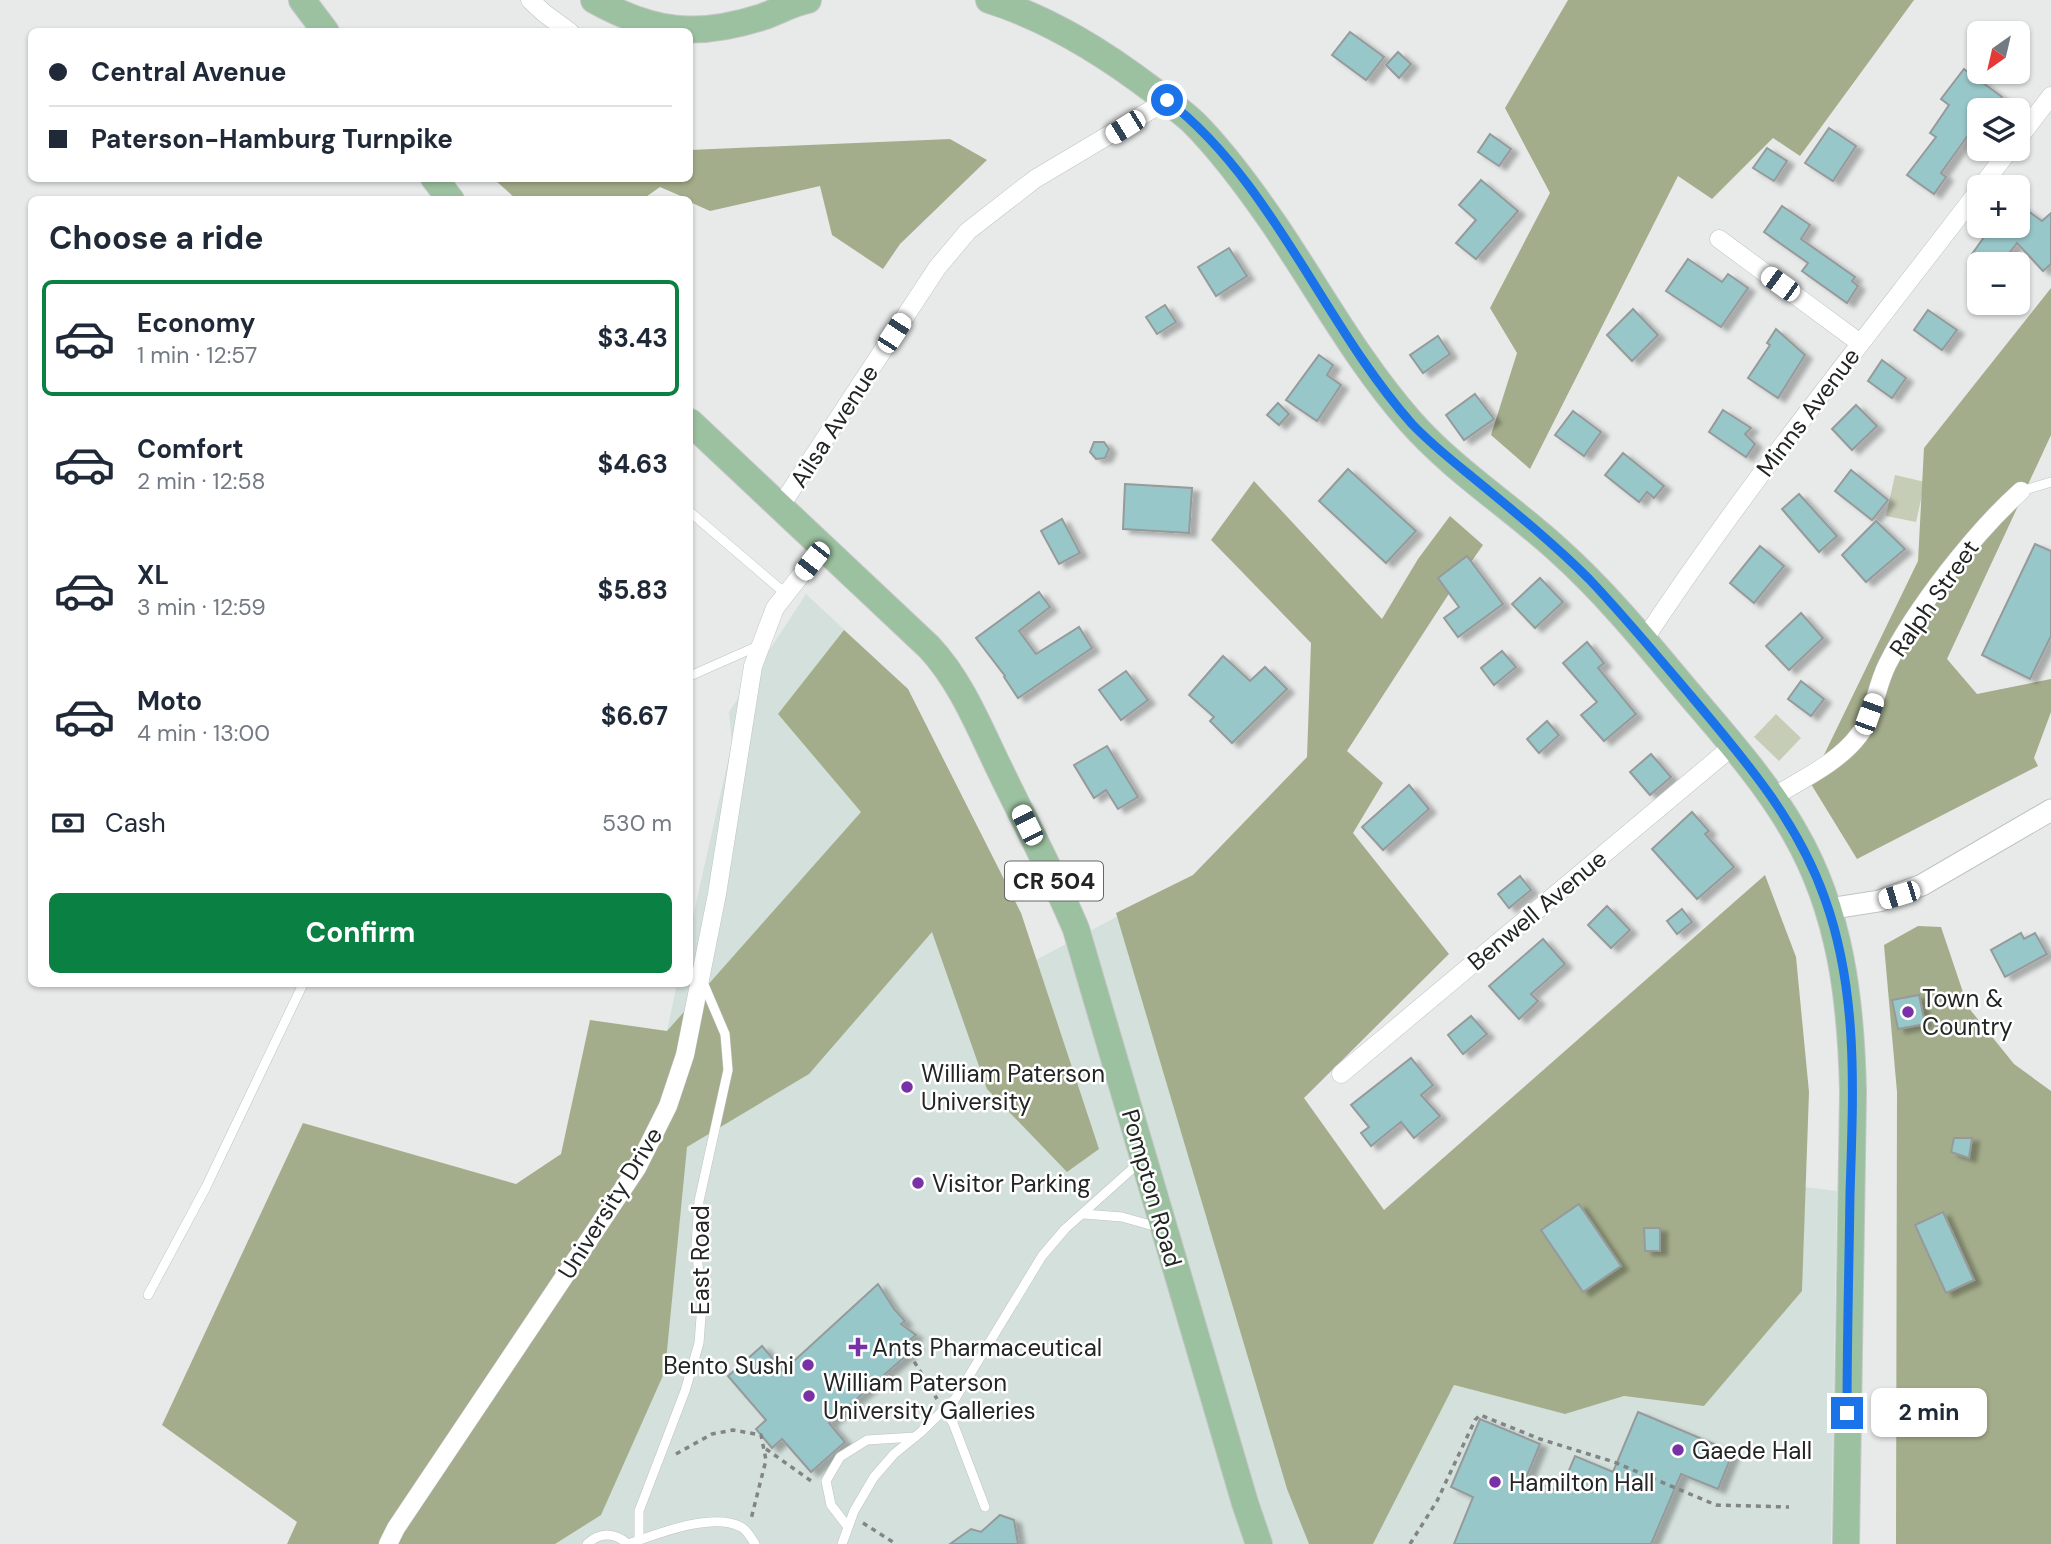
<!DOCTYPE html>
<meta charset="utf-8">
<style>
:root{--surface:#fff;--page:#f6f6f7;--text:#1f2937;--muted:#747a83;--line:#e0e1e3;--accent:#0b8043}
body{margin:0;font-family:"DM Sans",sans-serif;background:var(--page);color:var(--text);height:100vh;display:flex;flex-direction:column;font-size:26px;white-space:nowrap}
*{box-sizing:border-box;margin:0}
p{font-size:23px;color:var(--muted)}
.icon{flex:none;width:38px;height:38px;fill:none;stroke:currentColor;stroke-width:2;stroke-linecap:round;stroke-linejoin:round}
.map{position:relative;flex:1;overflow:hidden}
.sheet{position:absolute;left:28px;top:196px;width:665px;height:791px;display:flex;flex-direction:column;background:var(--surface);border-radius:10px;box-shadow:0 2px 5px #0004}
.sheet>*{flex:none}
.banner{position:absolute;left:28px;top:28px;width:665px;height:154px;border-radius:10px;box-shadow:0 2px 5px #0004;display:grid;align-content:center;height:154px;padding:0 21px;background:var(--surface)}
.needle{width:46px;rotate:214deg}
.tools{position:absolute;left:1967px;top:21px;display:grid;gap:14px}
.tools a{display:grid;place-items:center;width:63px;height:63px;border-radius:10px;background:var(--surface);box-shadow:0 2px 5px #0004;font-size:35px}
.end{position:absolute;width:32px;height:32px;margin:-16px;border:9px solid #1a73e8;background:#fff;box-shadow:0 0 0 4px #fff}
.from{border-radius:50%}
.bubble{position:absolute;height:49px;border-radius:10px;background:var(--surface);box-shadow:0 2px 5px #0004;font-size:23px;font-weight:700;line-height:49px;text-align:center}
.car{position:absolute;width:21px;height:42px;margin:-21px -10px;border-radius:9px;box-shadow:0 0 5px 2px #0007;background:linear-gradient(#fff 24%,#345 0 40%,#fff 0 76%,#345 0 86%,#fff 0)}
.banner b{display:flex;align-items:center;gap:24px;height:66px;font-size:26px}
.banner b+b{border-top:2px solid var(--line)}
.banner i{width:18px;height:18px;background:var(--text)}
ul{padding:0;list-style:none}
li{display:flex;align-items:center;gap:21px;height:116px;margin:0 14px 10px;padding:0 7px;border:4px solid transparent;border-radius:10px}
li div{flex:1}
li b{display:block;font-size:26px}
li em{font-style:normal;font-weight:700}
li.selected{border-color:var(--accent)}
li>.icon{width:63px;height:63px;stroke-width:1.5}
h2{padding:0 21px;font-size:32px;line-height:84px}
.pay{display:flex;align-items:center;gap:18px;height:77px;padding:0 21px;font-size:26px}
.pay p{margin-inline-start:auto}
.cta{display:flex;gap:14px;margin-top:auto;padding:14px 21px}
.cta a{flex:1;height:80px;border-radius:10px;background:var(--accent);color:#fff;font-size:28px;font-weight:700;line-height:80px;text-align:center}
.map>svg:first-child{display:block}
.built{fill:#d4e0dc}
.green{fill:#c6cdb6}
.forest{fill:#a4ad8b}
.building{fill:#98c7ca;stroke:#969a9a;stroke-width:2;filter:url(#shadow)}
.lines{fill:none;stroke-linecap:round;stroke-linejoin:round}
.service-casing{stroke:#bfc3c2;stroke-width:10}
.minor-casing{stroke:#bfc3c2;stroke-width:19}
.tertiary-casing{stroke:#bfc3c2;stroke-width:23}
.primary-casing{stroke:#c6c6c6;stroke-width:28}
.path{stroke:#828584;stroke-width:3.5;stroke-dasharray:5 5;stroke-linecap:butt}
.service{stroke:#fff;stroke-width:9}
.minor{stroke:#fff;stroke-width:18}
.tertiary{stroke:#fff;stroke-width:21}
.primary{stroke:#9bc1a0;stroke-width:26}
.route{stroke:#1a73e8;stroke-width:9}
.poi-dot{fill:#7832a5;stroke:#fff;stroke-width:2.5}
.labels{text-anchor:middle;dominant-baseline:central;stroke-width:5;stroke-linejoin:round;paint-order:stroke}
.shield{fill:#fff;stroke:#656666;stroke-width:2}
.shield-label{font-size:23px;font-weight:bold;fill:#232524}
.street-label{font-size:24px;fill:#232524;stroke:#fff}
.poi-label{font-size:24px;fill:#232524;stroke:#fff;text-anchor:start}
</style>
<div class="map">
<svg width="2051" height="1544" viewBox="0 0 2051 1544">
<defs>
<filter id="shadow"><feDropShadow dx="7" dy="4" stdDeviation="2" flood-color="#0004"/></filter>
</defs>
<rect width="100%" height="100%" fill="#e7eae9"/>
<g class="built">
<path d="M806,594L908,689L1021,913L1036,960L1118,916L1287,1489L1309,1544H363L667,1031L677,984H690V930L732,743L729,712Z"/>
<path d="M1805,1187L1837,1191L1831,1544H1373L1454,1385L1565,1414L1624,1396L1704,1406L1802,1291Z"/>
</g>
<g class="green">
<path d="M1895,475L1925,482L1916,522L1886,516Z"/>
<path d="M1776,714L1801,738L1779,761L1754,737Z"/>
</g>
<g class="forest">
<path d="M1568,0H1914L1800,156L1773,138L1712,199L1678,176L1530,469L1491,435L1517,353L1490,308L1550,193L1505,108Z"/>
<path d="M950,139L987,160L900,244L883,269L832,235L820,186L710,211L690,202V200L660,187L643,199H516L494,179L690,178V150Z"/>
<path d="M2051,288V435L1947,659L1977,694L2051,679V712L2034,758L2038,766L1857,859L1803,771L1822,759L1918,561L1924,448Z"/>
<path d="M1254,481L1382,619L1418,559L1450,516L1483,545L1452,589L1347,751L1383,783L1353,833L1449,954L1304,1098L1384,1210L1765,875L1796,957L1809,1092L1802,1291L1704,1406L1624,1396L1565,1414L1454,1385L1373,1544H1309L1287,1489L1116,913L1193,875L1307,757L1311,643L1211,540Z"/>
<path d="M844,630L908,689L1021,913L1099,1149L1067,1172L987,1089L932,932L809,1074L687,1147L665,1371L601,1515L555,1544H287L297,1522L162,1425L303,1123L516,1184L561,1154L590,1020L667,1031L861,812L778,714Z"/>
<path d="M1918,926L1941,927L1968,1007L2014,1064L2051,1091V1544H1896L1897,1092L1884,945Z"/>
</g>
<g class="building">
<path d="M1350,32L1384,57L1366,80L1332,55Z"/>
<path d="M1398,52L1411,64L1399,78L1386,65Z"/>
<path d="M1964,69L2002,97L1992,110H1979V120L1941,173L1946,177L1934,194L1907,175L1936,137L1930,133L1949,105L1941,99Z"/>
<path d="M1829,128L1856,146L1833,181L1805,163Z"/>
<path d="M1490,134L1511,149L1499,166L1478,152Z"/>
<path d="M1767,148L1787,161L1774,181L1753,168Z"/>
<path d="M1481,180L1518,211L1476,259L1456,243L1476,220L1459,205Z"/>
<path d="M2018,204L2042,221L2051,213V264L2043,271L2017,243L2001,264H1986L1972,254L1992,226H2018Z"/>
<path d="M1782,206L1810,225L1801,239L1855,277L1852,281L1858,286L1847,303L1802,271L1808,263L1764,232Z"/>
<path d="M1229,248L1247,276L1216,296L1198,267Z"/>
<path d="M1688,259L1722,282L1728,274L1748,288L1721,327L1666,291Z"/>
<path d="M1165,305L1176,322L1157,334L1146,317Z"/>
<path d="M1633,309L1658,335L1632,361L1607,335Z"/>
<path d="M1928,310L1957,330L1942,350L1914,330Z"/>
<path d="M1776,329L1805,355L1778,398L1748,378L1770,345L1767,343Z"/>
<path d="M1438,336L1450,354L1423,373L1410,355Z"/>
<path d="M1319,355L1333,365L1327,375L1341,385L1317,421L1286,400Z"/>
<path d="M1882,360L1906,378L1892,398L1868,381Z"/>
<path d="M1475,394L1494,419L1464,440L1446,415Z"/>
<path d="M1278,403L1289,414L1279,425L1267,415Z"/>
<path d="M1856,405L1877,426L1852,450L1832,429Z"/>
<path d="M1723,410L1751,428L1745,434L1755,444L1746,457L1709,432Z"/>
<path d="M1573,411L1601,432L1584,456L1555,435Z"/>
<path d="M1094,442H1104L1109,449L1105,458L1096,459L1090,452Z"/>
<path d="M1623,453L1664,486L1654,498L1647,492L1639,502L1605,475Z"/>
<path d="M1348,469L1416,531L1386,563L1319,501Z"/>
<path d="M1851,470L1888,500L1872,520L1835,491Z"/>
<path d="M1125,484L1192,488L1189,533L1123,529Z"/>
<path d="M1799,494L1837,536L1819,552L1782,509Z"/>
<path d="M1062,519L1080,553L1059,564L1041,531Z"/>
<path d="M1876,521L1905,549L1866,582L1842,555Z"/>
<path d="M2035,544L2051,551V636L2030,679L1982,655Z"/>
<path d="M1760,546L1784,566L1754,603L1730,583Z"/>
<path d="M1467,556L1503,604L1458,637L1444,618L1459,607L1438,578Z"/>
<path d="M1540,578L1563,602L1535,628L1512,604Z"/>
<path d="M1039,592L1050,607L1019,631L1036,654L1079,627L1092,648L1018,698L1004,677L1005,676L976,638Z"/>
<path d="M1801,613L1823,638L1789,670L1766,646Z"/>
<path d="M1587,642L1604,663L1598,668L1636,714L1604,741L1581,715L1597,702L1563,663Z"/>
<path d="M1502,651L1516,667L1494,685L1481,668Z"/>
<path d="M1223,656L1250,681L1265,667L1287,689L1232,743L1210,721L1214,717L1189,695Z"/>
<path d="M1126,671L1148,700L1121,720L1099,690Z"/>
<path d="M1801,681L1824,699L1811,716L1788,699Z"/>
<path d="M1547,721L1559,735L1539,753L1527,739Z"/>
<path d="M1107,746L1138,797L1118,809L1106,790L1094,798L1074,765Z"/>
<path d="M1651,754L1671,777L1650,795L1630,772Z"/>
<path d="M1409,785L1429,809L1383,850L1362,827Z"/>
<path d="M1692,812L1709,831L1705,834L1734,867L1697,899L1652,849Z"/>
<path d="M1520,876L1531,890L1509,908L1498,894Z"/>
<path d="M1607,906L1630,930L1611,948L1588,925Z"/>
<path d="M1682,909L1692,922L1677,934L1667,921Z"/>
<path d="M2021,933L2024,939L2035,933L2047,954L2005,977L1991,950Z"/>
<path d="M1543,939L1565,964L1531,994L1538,1001L1519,1019L1489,986Z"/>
<path d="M1919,995L1925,1024L1898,1029L1892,1000Z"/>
<path d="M1471,1016L1487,1034L1463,1054L1448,1035Z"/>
<path d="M1411,1058L1433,1085L1421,1095L1440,1116L1414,1138L1401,1122L1371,1146L1361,1133L1369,1127L1351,1105Z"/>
<path d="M1954,1138H1972L1969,1158L1951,1152Z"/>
<path d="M1579,1204L1621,1266L1583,1292L1541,1230Z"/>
<path d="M1943,1212L1974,1280L1946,1293L1915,1225Z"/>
<path d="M1644,1228H1660V1251H1645Z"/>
<path d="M878,1284L894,1309L905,1321L901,1324L916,1335L911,1339L916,1347L829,1423L845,1442L811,1472L782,1439L772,1448L756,1429L766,1420L728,1376L762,1346L783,1371Z"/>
<path d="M1638,1412L1733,1452L1718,1489L1681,1474L1651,1544H1454L1473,1497L1451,1487L1480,1419L1540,1444L1526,1478L1560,1492L1575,1456L1613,1472Z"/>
<path d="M1000,1515L1014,1520L1018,1544H950L971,1529L981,1532Z"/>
</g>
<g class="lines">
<defs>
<g id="service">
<path d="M2021,491L2051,482"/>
<path d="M690,512L786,594"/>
<path d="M690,676L760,645"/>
<path d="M1084,1214L1122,1217L1161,1228"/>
<path d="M148,1295L206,1187L303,984"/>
<path d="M944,1409L953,1423L985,1507"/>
<path d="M848,1527L831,1505L826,1481L840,1457L867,1440L915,1437"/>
<path d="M639,1540V1511L685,1391L699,1343L702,1304L696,1245L699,1201L728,1070L725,1034L702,980"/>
<path d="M587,1544C600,1532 614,1532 628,1544C655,1535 713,1511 741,1527C747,1530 752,1539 755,1544"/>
<path d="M842,1544L854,1511L874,1477L894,1454L921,1432L955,1399L1042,1256L1065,1229L1141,1161"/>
</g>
<g id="minor">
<path d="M530,0L544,13L570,32"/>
<path d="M2018,139L2051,96"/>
<path d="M1981,187L2010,149"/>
<path d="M1719,239L1860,343"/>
<path d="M780,507L937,268L968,231L1035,179L1166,101"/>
<path d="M1644,640C1747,484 1866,338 1979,190"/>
<path d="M1773,797C1802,779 1838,763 1859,735C1874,715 1876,687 1887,665C1915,609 1975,532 2021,491"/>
<path d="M1341,1074L1733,746"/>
<path d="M388,1544L396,1528L637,1168L668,1106L685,1055L717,894L753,666L775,608L823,547"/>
</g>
<path id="tertiary" d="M1828,909L1879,901L1922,885L2051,810"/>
<g id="primary">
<path d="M302,0L326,32"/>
<path d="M594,0C653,33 697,38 762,17C777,12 792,3 808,0"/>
<path d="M989,0C1050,19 1104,53 1154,91C1167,101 1181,111 1193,122C1224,153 1250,189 1274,224C1319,290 1357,361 1410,421C1453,470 1510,506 1558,550C1604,591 1645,641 1685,689C1724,735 1765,780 1795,833C1841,913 1851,1001 1853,1092L1846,1544"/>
<path d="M434,178L451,200"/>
<path d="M690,422L929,647C961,681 979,727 999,768C1025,822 1053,874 1076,929L1245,1503L1259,1544"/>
</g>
</defs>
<use href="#service" class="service-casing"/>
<use href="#minor" class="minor-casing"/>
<use href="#tertiary" class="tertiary-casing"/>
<use href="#primary" class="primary-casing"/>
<g class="path">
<path d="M909,1353L937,1399"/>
<path d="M766,1449L814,1483"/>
<path d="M676,1454L712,1434L733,1430L761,1435L766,1460L751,1519"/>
<path d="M863,1523L896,1544"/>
<path d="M1410,1544L1437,1501L1475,1420L1480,1415L1540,1439L1614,1462L1716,1505L1789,1507"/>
</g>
<use href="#service" class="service"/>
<use href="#minor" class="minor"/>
<use href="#tertiary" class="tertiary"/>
<use href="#primary" class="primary"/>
</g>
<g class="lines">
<path class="route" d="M1167,100C1273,182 1324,325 1412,424C1430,443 1450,459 1471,476C1511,509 1552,542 1589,579C1625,617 1658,657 1692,697C1744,759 1798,821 1825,899C1859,994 1853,1094 1850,1194C1849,1267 1847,1340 1847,1413"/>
</g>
<g class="poi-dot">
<circle cx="1908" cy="1012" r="7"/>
<circle cx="907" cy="1087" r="7"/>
<circle cx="918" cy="1183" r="7"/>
<path d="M854.5 1336.5h7v7h7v7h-7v7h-7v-7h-7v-7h7z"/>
<circle cx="808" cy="1365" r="7"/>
<circle cx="809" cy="1396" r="7"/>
<circle cx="1678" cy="1450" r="7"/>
<circle cx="1495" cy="1482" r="7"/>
</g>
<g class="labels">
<rect class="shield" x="1005" y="861.5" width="98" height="39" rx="5"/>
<g class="shield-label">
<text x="1054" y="881">CR 504</text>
</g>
<g class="street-label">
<text transform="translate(1808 412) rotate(-53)">Minns Avenue</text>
<text transform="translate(834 426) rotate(-57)">Ailsa Avenue</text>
<text transform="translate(1934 598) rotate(-55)">Ralph Street</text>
<text transform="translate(1537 910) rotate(-40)">Benwell Avenue</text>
<text transform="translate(1152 1188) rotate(74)">Pompton Road</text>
<text transform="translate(610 1203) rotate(-58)">University Drive</text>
<text transform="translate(700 1260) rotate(-90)">East Road</text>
</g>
<g class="poi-label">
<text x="1922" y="998">Town &amp;<tspan x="1922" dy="28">Country</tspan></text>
<text x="921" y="1073">William Paterson<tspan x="921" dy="28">University</tspan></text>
<text x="932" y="1183">Visitor Parking</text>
<text x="872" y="1347">Ants Pharmaceutical</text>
<text x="794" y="1365" text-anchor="end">Bento Sushi</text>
<text x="823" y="1382">William Paterson<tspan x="823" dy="28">University Galleries</tspan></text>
<text x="1692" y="1450">Gaede Hall</text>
<text x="1509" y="1482">Hamilton Hall</text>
</g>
</g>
</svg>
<div class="tools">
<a><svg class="needle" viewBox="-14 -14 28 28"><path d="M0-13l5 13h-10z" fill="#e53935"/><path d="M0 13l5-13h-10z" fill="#747a83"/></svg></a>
<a><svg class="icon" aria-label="layers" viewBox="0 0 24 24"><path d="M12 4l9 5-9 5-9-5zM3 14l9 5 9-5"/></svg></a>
<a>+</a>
<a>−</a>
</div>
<i class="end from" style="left:1167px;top:100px"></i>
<i class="end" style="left:1847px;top:1413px"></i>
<div class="bubble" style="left:1871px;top:1388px;width:116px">2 min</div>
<i class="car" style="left:1125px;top:127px;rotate:238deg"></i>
<i class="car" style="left:1780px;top:284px;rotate:306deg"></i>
<i class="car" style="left:894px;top:333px;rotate:33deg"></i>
<i class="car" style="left:812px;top:561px;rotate:218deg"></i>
<i class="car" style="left:1869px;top:714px;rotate:20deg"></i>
<i class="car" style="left:1027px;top:825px;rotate:334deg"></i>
<i class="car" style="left:1899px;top:895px;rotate:253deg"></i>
<div class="banner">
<b><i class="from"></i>Central Avenue</b>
<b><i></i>Paterson-Hamburg Turnpike</b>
</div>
<section class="sheet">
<h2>Choose a ride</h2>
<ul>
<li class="selected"><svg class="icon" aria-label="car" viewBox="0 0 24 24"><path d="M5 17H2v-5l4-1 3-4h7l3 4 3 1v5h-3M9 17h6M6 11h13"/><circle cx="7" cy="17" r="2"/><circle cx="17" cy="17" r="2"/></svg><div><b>Economy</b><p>1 min · 12:57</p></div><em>$3.43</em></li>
<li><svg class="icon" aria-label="car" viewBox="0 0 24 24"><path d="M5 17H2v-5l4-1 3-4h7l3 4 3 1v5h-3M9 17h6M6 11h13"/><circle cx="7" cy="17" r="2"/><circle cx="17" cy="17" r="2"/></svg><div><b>Comfort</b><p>2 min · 12:58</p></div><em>$4.63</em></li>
<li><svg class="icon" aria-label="car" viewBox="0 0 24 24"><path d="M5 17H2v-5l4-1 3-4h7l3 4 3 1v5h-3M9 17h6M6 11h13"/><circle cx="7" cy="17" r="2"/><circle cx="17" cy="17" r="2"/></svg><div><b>XL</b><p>3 min · 12:59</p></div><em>$5.83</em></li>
<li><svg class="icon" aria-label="car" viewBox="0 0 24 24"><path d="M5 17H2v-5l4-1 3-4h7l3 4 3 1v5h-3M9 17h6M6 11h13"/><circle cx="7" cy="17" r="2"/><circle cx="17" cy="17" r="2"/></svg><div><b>Moto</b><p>4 min · 13:00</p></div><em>$6.67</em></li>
</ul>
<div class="pay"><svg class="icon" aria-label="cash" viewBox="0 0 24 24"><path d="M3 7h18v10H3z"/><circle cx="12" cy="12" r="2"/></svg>Cash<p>530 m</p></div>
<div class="cta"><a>Confirm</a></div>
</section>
</div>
